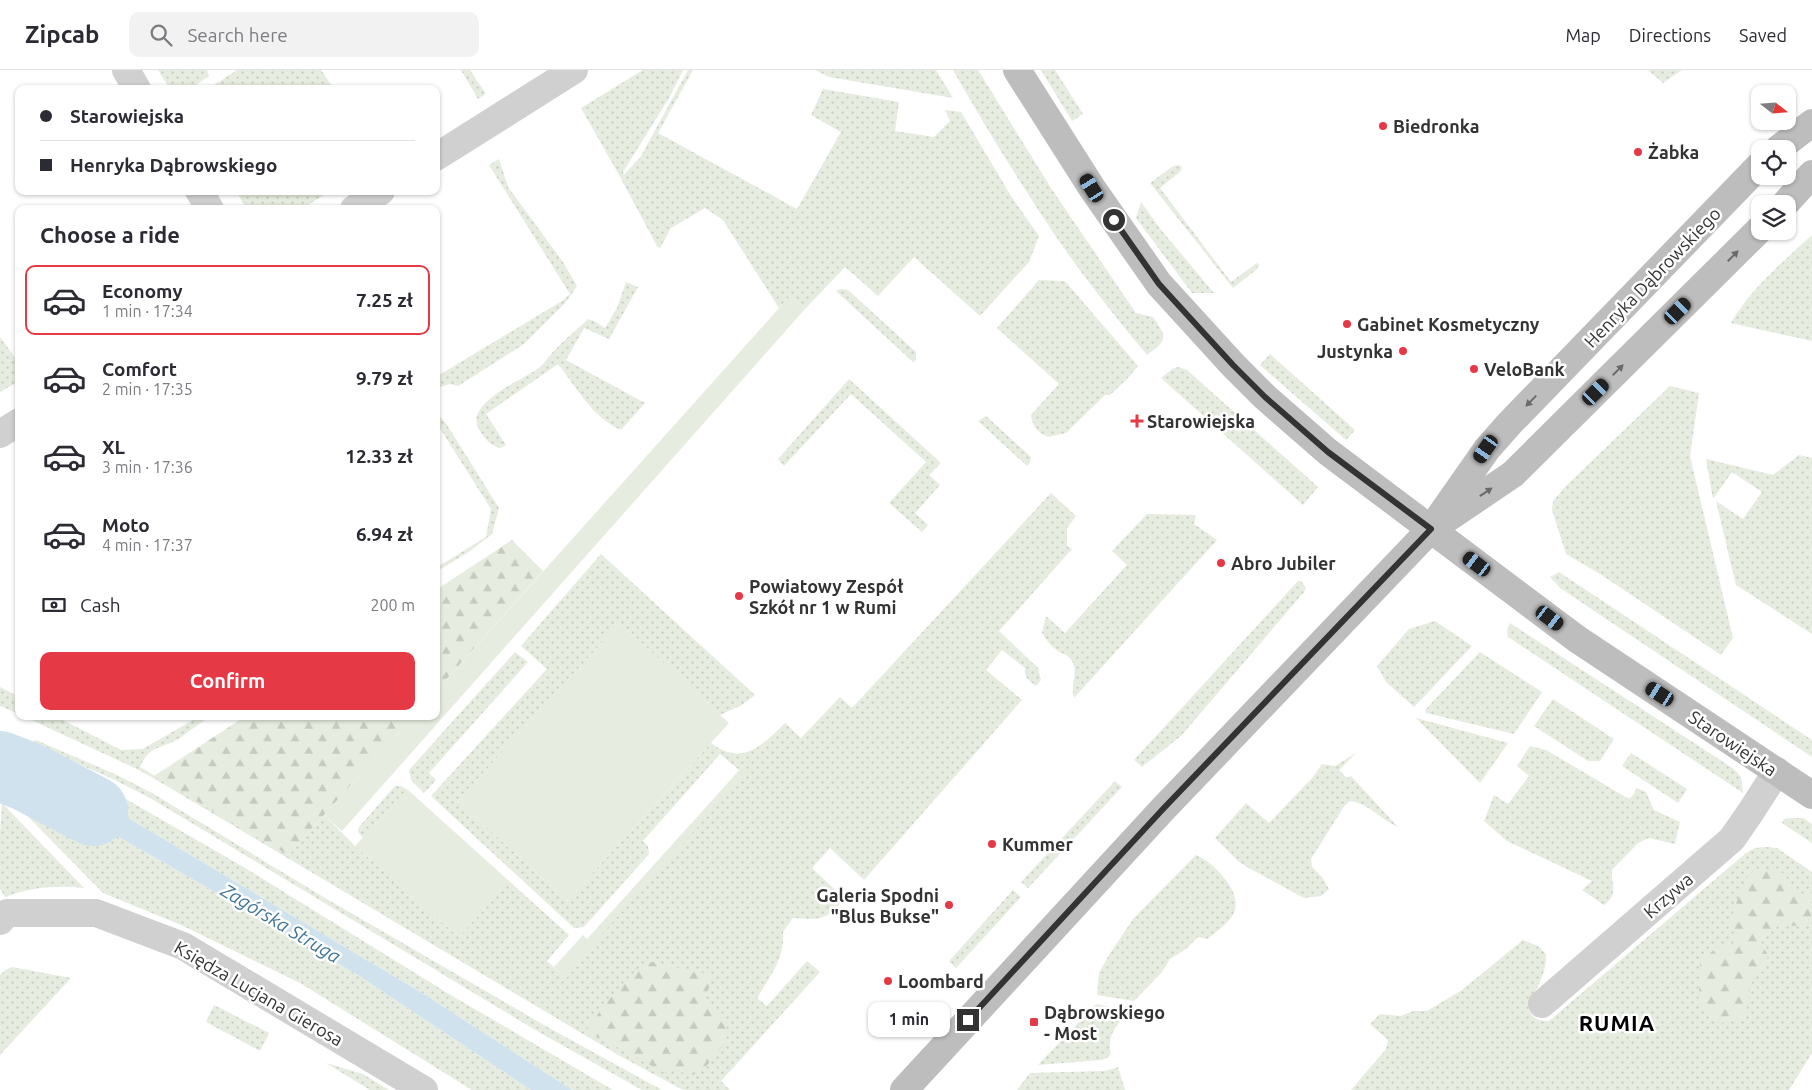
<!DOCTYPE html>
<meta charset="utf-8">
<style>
:root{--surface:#fff;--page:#f2f2f3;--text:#2b2b33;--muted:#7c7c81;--line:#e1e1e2;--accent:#e63946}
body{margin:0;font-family:Ubuntu,sans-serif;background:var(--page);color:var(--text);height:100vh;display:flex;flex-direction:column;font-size:19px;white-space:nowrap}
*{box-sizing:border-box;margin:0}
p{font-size:16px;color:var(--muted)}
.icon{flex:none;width:28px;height:28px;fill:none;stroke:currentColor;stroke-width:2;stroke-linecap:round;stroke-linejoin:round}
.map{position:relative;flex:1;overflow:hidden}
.panel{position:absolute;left:15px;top:135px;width:425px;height:515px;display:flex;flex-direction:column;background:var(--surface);border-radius:10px;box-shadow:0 1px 4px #0004}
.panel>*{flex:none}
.guide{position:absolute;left:15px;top:15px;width:425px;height:110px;border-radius:10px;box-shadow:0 1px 4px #0004;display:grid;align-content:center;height:110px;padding:0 25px;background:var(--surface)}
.needle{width:32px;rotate:107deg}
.fabs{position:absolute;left:1751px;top:15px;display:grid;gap:10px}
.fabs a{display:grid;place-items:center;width:45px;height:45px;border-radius:10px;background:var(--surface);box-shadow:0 1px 4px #0004;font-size:25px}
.end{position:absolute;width:22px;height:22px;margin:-11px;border:6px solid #333;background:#fff;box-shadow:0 0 0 2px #fff}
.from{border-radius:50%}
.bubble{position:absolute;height:35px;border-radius:10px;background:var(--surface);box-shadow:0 1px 4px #0004;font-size:16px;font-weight:600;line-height:35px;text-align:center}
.car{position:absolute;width:15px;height:30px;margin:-15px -8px;border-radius:6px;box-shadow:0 0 4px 1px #0007;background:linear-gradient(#222 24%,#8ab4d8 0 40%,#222 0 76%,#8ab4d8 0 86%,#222 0)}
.guide b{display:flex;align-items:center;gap:18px;height:48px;font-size:19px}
.guide b+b{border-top:1px solid var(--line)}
.guide i{width:12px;height:12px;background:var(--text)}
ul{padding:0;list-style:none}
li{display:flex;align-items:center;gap:15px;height:70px;margin:0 10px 8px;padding:0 15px;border:2px solid transparent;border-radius:10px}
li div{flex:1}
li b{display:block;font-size:19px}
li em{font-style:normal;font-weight:600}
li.selected{border-color:var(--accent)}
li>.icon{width:45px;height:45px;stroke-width:1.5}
h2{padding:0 25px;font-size:22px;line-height:60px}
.pay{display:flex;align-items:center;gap:12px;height:55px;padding:0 25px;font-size:19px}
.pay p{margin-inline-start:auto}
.button{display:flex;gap:10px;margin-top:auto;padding:10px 25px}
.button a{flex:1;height:58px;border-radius:10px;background:var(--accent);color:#fff;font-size:20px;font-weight:600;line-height:58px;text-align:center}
header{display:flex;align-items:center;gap:30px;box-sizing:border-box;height:70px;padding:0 25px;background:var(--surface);border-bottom:1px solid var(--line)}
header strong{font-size:24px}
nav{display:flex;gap:28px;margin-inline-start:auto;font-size:18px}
.search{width:350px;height:45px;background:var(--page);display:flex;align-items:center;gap:12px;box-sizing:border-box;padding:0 18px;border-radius:10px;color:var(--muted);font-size:19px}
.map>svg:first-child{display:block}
.green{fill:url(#green-dots)}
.forest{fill:url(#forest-firs)}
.pitch{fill:#e6ecdf}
.water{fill:#cfe2ee}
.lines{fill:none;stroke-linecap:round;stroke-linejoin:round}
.river{stroke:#cfe2ee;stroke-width:70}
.street{stroke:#d0d0d0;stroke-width:28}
.secondary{stroke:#bdbdbd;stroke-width:28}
.oneway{fill:#6a6a6a}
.route{stroke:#333;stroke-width:6}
.poi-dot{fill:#e63946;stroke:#fff;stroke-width:2}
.labels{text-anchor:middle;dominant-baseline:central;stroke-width:5;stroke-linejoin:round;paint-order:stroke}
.poi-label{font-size:18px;font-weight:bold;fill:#333;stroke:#fff;text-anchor:start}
.street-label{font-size:18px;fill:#333;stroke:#fff}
.water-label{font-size:19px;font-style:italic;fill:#3f7597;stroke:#fff}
.district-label{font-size:22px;font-weight:bold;letter-spacing:1px;fill:#000;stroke:#fff}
</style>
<header>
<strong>Zipcab</strong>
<div class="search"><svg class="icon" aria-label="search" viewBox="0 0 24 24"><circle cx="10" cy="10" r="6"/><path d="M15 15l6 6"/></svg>Search here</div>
<nav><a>Map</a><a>Directions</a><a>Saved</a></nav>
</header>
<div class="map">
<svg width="1812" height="1020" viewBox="0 0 1812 1020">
<defs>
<pattern id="green-dots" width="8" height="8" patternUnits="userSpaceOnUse" patternTransform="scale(1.25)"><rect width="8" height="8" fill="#e6ecdf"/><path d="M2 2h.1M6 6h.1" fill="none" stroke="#c6cbc0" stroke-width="1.8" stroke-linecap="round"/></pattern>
<pattern id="forest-firs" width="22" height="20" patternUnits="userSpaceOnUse" patternTransform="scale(1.25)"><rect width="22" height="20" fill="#e6ecdf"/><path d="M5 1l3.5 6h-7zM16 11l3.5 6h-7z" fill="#c6cbc0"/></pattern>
</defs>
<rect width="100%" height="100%" fill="#fff"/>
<g class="green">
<path d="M158,0H207L209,6L190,19H170Z"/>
<path d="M237,0H321L334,19H208Z"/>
<path d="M461,0H470L486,24L478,29Z"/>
<path d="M643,0H683L669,28L623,102L624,105L641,86L688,0H693L658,63L797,139L841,62L811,45L823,19L899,32L895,61L934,67L950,51L945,40L961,42L1011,126L1039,166L1029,192L980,246L914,187L878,226L845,197L805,239L790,226L779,238L723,150L705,138L671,158L660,178L657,176L619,105L581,38Z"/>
<path d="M815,0H936L953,28L829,7Z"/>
<path d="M953,0H978L1051,118L1123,224L1136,243L1153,247C1168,268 1167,270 1147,285C1116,248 1086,210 1059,171C1021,115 986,58 953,0Z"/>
<path d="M1041,0H1055L1083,44L1072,51Z"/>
<path d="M1648,0H1682L1663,13Z"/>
<path d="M499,89L508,117L563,192L577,216L566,232L524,274L458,316L450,314L436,318V307L562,231L570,224L489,95Z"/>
<path d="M1179,95L1182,97L1181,101L1160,118L1231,212L1257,193L1259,195L1256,200L1233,218L1150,113L1173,96Z"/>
<path d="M236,121H330L302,139H247Z"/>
<path d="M1141,132L1162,161L1214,223H1192L1136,148Z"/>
<path d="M1812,165V271L1731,253C1751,218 1783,192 1812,165Z"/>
<path d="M1039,210L1065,211L1138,296L1127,309L1110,325H1105L1066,363L1049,367C1039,364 1032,356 1031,345L1059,314L997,258Z"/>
<path d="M626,212L638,217L609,269L584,258L566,290L645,333L621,360C592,347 577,318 558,294L486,344L506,375L500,378C490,375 486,370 480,361C461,334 523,310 539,298C546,292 550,284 557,278C566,268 578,259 588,249L594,251L605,258L617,238Z"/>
<path d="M840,219L848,220L916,282V290L913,292L836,221Z"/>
<path d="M0,267L19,293V311L0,322Z"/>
<path d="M1270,284L1355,360L1346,370L1260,295Z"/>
<path d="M1179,297L1187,300L1318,417L1303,435L1161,308L1174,298Z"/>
<path d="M849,309L941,393L929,405L940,415L915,443L928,455L922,462L889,433L926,392L851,324L784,396L778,389Z"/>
<path d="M1670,316L1699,323L1690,386L1733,568L1721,585L1600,504L1566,484L1552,440L1553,431L1566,416Z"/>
<path d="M436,342L447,355L499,438L492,464L470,481L436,502V498L486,467L491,439L436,352Z"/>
<path d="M986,346L1031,387L1030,393L1027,396L978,351Z"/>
<path d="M1799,385L1812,388V564L1736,515L1716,431L1743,449L1762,422L1732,402L1713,429L1706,389L1773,405Z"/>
<path d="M1051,423L1076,446L1067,458V476L1072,479L999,561L1038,598L1041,610L1036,616C1029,610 1024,608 1025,598L1002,580L986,600L1022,630L864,810L830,778L812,798L845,829C825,850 822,850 793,848L783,862C785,888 770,906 757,928L767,936L807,891L820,902L721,1011L730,1020H683L620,986L160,712L139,700L23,646H55L121,680L143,679L200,646H210C200,653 190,661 180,668C161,680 151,673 140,697L288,785L324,745L355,776L459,867L509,811L569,865L547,891L566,908L595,876L593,874L743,696L739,700L720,684L643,771L648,776L649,784L584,857L574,858L431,726L547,599L521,576L601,484L755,625L742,635L720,645L620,553L458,731L567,831L711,673C742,697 763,675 785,653L801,668L840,627L852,638Z"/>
<path d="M1147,444L1196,445L1194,454L1217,470L1074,628C1070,616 1078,603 1073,593C1069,585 1065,585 1058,581C1051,576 1046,570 1042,563L1046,546L1065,563L1127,495L1112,481Z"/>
<path d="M1559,502L1812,670V687L1560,518L1550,507Z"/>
<path d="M1298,511H1301L1306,518L1304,522L1181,666L1142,697L1134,690Z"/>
<path d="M1435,551L1472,576L1414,637L1386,612L1377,596L1409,559Z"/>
<path d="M1510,553L1734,699L1741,707L1743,723L1508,567L1507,561Z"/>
<path d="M515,582L528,592L429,703L436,710L424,723L411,710L409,700Z"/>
<path d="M1480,582L1542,622L1514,664L1426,643L1425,640Z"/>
<path d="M0,617L19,627V644L0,636Z"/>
<path d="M1553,629L1614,669L1600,691H1588L1534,656Z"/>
<path d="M1416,648L1508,673L1480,713Z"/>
<path d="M36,670L117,705L152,723L325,828L551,959L662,1020H642L537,961L150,728L115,710L31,673Z"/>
<path d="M1530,676L1546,680L1629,729L1634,724L1636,718L1646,722L1654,740L1680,752L1675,774L1649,768L1638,773L1612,800C1611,816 1619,824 1604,835L1582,820L1592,811L1507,771L1484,751L1494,725L1508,734L1529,706L1517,696Z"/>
<path d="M15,680L28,681L126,729L245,798L449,924L613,1020H572L427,926L135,752L91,727L9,688Z"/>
<path d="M1356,683L1339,700L1347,708L1351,706L1398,757C1380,749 1368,733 1350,731L1345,735L1311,789L1312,797L1322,807L1329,819L1321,826L1304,828L1247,797L1238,791L1215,768L1246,733L1269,753L1313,707L1322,694L1335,696Z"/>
<path d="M1631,683L1687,719L1678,733L1622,696Z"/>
<path d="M3,709L28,719L126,771L283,861L361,907L531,1020H472L300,913L181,855L103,823L4,722Z"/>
<path d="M1115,711L1122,717L1028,818L1021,812Z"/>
<path d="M395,716H401L408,720L363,768L358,762L359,757Z"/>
<path d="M2,733L84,818C56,815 32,817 5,827L0,819V764Z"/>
<path d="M1793,748H1803L1812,754V773L1782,753L1784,749Z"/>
<path d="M1766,777L1777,778L1812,802V983L1789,1020H1351L1386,979L1388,970L1370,954L1380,944L1401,946L1413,941H1427L1462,920L1523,870L1538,876L1546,884C1547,907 1533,920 1529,940C1533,949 1539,951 1549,951L1746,783L1755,778Z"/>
<path d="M1196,785C1213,792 1241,820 1235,840C1232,851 1216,862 1207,869L1198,867L1186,879L1170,889L1162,902L1134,931L1097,925L1099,903L1109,885L1133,849Z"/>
<path d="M1013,820L1021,827L956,898L949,891Z"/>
<path d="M12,897L71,908L0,985V905L5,900Z"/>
<path d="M1096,934L1128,941C1118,957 1106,962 1111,984L1107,988L1101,990L1038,995Z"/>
<path d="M214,935L269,963L260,981L206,952Z"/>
<path d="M326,993L363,1004L389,1020H370Z"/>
<path d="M1118,997L1125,1020H1017L1030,1003L1105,1001Z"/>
</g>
<g class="forest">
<path d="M512,470L543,501L436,621V520Z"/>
<path d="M246,646H413L288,785L154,706Z"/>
<path d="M1764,799L1783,803L1789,811L1793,820L1799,824L1810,825C1812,831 1812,843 1810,850L1798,856L1781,855L1765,862L1761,874L1768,885L1765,899L1754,907L1749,921L1748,934L1744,945L1733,951L1721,953C1691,936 1701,921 1700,893L1717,877L1733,875L1735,863L1730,853C1733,843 1744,807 1752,802C1755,800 1761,800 1764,799Z"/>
<path d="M650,892L709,904L711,915L705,925L709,937C718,942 729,954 727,966C726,973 709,994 703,999C701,1002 696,1003 693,1005L673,1000L665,1003L585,960C604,939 624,904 650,892Z"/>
</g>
<g class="pitch">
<path d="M790,226L805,239L342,761L324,745L413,646H436V621Z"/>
<path d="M620,553L729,653L567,831L458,731Z"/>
<path d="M743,696L748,701L593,874L596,876L566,908L554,897L583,865L587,869Z"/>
<path d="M408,720L509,811L459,867L355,776Z"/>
</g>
<path class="water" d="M9,688L91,727L135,752L427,926L572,1020H531L361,907L283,861L126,771L28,719L3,709Z"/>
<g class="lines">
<path class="river" d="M0,696L28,707L93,741"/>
<g class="street">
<path d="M126,0L137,19"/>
<path d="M436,87L574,0"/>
<path d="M199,121L210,139"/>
<path d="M354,139L381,121"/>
<path d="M0,364L19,352"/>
<path d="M0,851L7,843H96L183,876L424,1020"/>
<path d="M1542,934L1732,769L1750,743L1777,701"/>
</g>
<g class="secondary">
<path d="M1017,0L1092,118L1159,214L1233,295L1265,327L1328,382L1577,569L1812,725"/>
<path d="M1778,79L1812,53"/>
<path d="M1785,134L1812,104"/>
<path d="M1445,450L1513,404L1760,159"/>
<path d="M904,1020L1163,739L1431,459L1487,379L1509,354L1760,95"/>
</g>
</g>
<defs><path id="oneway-solid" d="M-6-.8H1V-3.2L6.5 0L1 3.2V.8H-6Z" transform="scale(1.25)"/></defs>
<g class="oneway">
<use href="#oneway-solid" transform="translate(1733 186) rotate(-45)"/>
<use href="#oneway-solid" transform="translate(1618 300) rotate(-45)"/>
<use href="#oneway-solid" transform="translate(1531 331) rotate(134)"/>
<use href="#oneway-solid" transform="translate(1486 422) rotate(-34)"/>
</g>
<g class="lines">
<path class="route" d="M968,950L1163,739L1431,459L1328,382L1265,327L1233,295L1159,214L1114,150"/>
</g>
<g class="poi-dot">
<circle cx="1383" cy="56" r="5"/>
<circle cx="1638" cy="82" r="5"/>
<circle cx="1347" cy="254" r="5"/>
<circle cx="1403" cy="281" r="5"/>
<circle cx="1474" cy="299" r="5"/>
<path d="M1134.5 343.5h5v5h5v5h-5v5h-5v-5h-5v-5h5z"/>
<circle cx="1221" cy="493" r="5"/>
<circle cx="739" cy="526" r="5"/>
<circle cx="992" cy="774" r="5"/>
<circle cx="949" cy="835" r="5"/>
<circle cx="888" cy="911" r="5"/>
<rect x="1029" y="947" width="10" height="10" rx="2.5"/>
</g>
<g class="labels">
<g class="poi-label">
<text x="1393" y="56">Biedronka</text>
<text x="1648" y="82">Żabka</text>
<text x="1357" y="254">Gabinet Kosmetyczny</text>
<text x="1393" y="281" text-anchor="end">Justynka</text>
<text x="1484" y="299">VeloBank</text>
<text x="1147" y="351">Starowiejska</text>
<text x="1231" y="493">Abro Jubiler</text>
<text x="749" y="516">Powiatowy Zespół<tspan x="749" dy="21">Szkół nr 1 w Rumi</tspan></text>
<text x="1002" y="774">Kummer</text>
<text x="939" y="825" text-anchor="end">Galeria Spodni<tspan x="939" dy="21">"Blus Bukse"</tspan></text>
<text x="898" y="911">Loombard</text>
<text x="1044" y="942">Dąbrowskiego<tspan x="1044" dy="21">- Most</tspan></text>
</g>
<g class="street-label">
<text transform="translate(1652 207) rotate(-46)">Henryka Dąbrowskiego</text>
<text transform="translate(1733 673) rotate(34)">Starowiejska</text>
<text transform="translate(1668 825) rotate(-41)">Krzywa</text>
<text transform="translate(259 923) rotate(30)">Księdza Lucjana Gierosa</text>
</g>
<g class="water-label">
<text transform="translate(281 853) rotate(31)">Zagórska Struga</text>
</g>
<g class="district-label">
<text x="1617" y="952">RUMIA</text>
</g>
</g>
</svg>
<div class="fabs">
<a><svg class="needle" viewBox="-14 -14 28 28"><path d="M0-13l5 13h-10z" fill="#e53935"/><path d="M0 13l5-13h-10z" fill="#7c7c81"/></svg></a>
<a><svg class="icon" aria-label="locate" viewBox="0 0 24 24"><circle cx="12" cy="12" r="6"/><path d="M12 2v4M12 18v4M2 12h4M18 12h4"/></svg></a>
<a><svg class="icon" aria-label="layers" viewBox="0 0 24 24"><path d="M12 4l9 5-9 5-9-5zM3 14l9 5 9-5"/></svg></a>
</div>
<i class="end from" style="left:1114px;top:150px"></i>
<i class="end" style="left:968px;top:950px"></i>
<div class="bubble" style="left:868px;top:932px;width:82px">1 min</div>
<i class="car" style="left:1092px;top:118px;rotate:328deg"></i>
<i class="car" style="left:1678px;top:241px;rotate:45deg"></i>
<i class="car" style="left:1596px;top:322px;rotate:45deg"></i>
<i class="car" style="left:1486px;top:379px;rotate:215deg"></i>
<i class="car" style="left:1477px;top:494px;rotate:307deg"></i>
<i class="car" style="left:1550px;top:548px;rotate:127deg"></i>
<i class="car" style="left:1660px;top:624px;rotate:303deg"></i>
<div class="guide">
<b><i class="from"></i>Starowiejska</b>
<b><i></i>Henryka Dąbrowskiego</b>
</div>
<section class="panel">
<h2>Choose a ride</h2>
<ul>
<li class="selected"><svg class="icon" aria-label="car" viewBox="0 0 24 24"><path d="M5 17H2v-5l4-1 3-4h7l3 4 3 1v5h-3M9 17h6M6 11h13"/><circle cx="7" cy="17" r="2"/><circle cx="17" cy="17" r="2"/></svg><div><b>Economy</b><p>1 min · 17:34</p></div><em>7.25 zł</em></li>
<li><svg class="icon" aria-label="car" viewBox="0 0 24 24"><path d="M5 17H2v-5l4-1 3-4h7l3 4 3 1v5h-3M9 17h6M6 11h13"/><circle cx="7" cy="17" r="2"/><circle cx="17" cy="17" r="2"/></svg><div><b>Comfort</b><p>2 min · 17:35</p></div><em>9.79 zł</em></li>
<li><svg class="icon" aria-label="car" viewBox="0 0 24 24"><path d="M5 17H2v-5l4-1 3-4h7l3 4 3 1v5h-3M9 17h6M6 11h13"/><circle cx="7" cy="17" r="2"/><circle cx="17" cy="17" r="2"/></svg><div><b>XL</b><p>3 min · 17:36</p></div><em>12.33 zł</em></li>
<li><svg class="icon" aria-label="car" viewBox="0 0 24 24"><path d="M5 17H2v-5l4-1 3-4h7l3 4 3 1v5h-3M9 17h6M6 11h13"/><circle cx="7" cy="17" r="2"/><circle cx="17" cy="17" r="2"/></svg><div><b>Moto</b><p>4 min · 17:37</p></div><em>6.94 zł</em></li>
</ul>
<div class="pay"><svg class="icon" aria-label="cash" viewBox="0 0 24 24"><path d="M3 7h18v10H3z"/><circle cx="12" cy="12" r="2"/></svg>Cash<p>200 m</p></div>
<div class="button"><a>Confirm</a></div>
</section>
</div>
